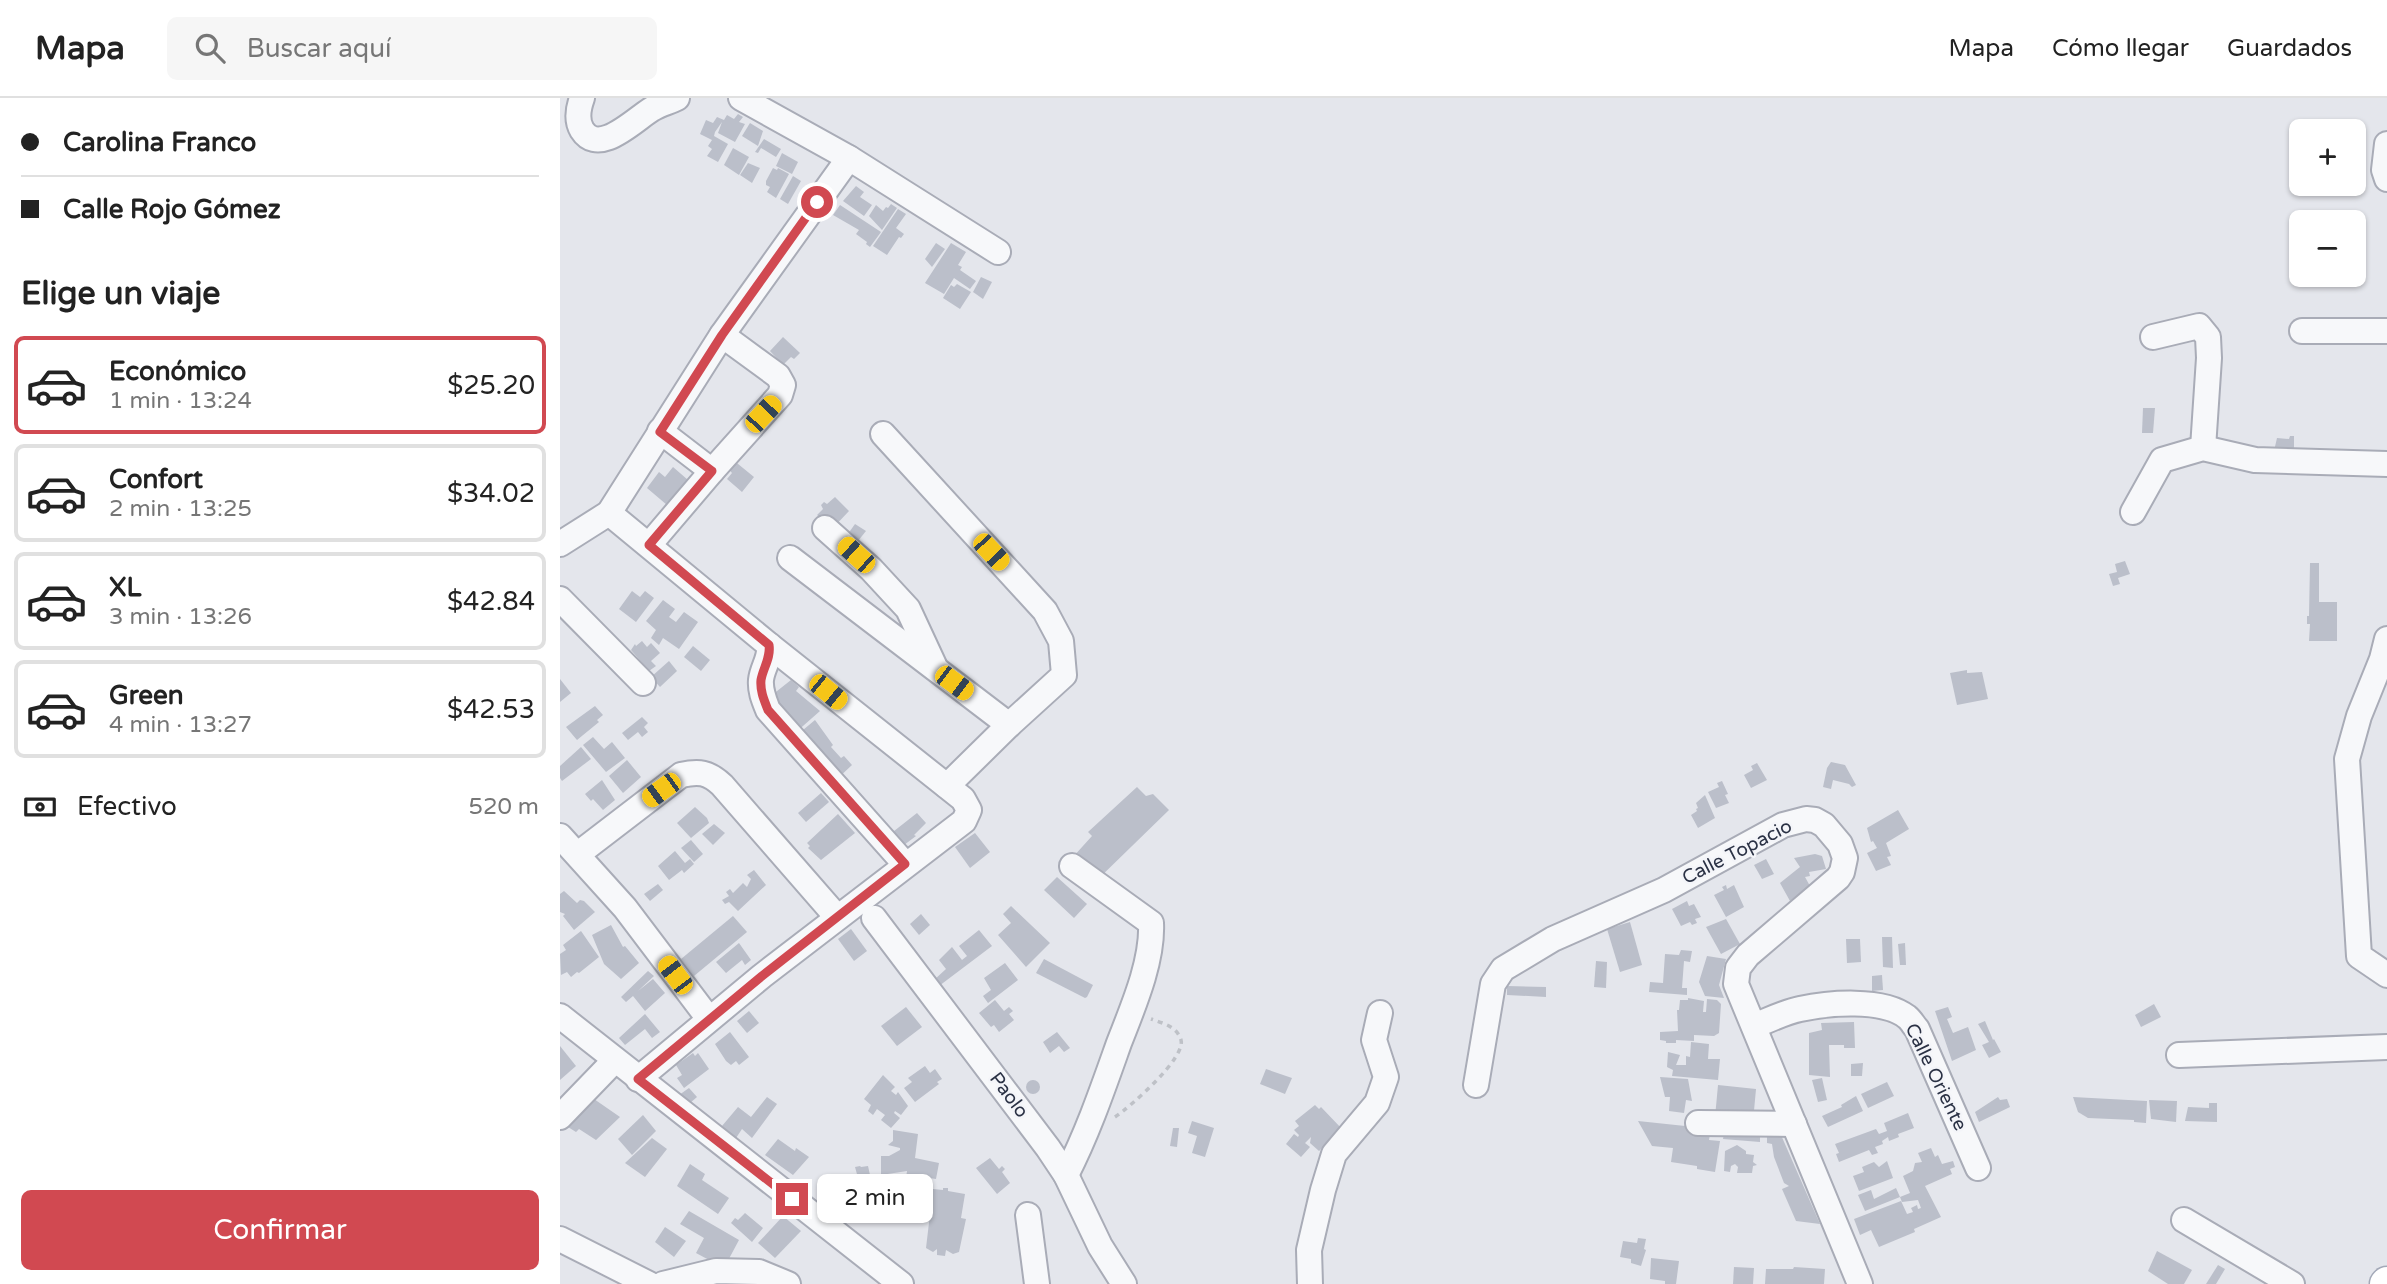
<!DOCTYPE html>
<html lang="es">
<meta charset="utf-8">
<style>
:root{--surface:#fff;--page:#f6f6f6;--text:#222;--muted:#767676;--line:#e0e0e0;--accent:#d14951}
body{margin:0;font-family:"Varela Round",sans-serif;background:var(--page);color:var(--text);height:100vh;display:flex;flex-direction:column;font-size:26px;white-space:nowrap}
*{box-sizing:border-box;margin:0}
p{font-size:23px;color:var(--muted)}
.icon{flex:none;width:38px;height:38px;fill:none;stroke:currentColor;stroke-width:2;stroke-linecap:round;stroke-linejoin:round}
.map{position:relative;flex:1;overflow:hidden}
.details{display:flex;flex-direction:column;background:var(--surface);width:560px}
.details>*{flex:none}
.hud{display:grid;align-content:center;height:154px;padding:0 21px;background:var(--surface)}
.buttons{position:absolute;left:1729px;top:21px;display:grid;gap:14px}
.buttons a{display:grid;place-items:center;width:77px;height:77px;border-radius:10px;background:var(--surface);box-shadow:0 2px 5px #0004;font-size:35px}
.end{position:absolute;width:32px;height:32px;margin:-16px;border:9px solid #d14951;background:#fff;box-shadow:0 0 0 4px #fff}
.from{border-radius:50%}
.bubble{position:absolute;height:49px;border-radius:10px;background:var(--surface);box-shadow:0 2px 5px #0004;font-size:23px;font-weight:600;line-height:49px;text-align:center}
.car{position:absolute;width:21px;height:42px;margin:-21px -10px;border-radius:9px;box-shadow:0 0 5px 2px #0007;background:linear-gradient(#f5c518 24%,#345 0 40%,#f5c518 0 76%,#345 0 86%,#f5c518 0)}
.hud b{display:flex;align-items:center;gap:24px;height:66px;font-size:26px}
.hud b+b{border-top:2px solid var(--line)}
.hud i{width:18px;height:18px;background:var(--text)}
ul{padding:0;list-style:none}
li{display:flex;align-items:center;gap:21px;height:98px;margin:0 14px 10px;padding:0 7px;border:4px solid var(--line);border-radius:10px}
li div{flex:1}
li b{display:block;font-size:26px}
li em{font-style:normal;font-weight:600}
li.selected{border-color:var(--accent)}
li>.icon{width:63px;height:63px;stroke-width:1.5}
h2{padding:0 21px;font-size:32px;line-height:84px}
.pay{display:flex;align-items:center;gap:18px;height:77px;padding:0 21px;font-size:26px}
.pay p{margin-inline-start:auto}
.primary-button{display:flex;gap:14px;margin-top:auto;padding:14px 21px}
.primary-button a{flex:1;height:80px;border-radius:10px;background:var(--accent);color:#fff;font-size:28px;font-weight:600;line-height:80px;text-align:center}
header{display:flex;align-items:center;gap:42px;box-sizing:border-box;height:98px;padding:0 35px;background:var(--surface);border-bottom:2px solid var(--line)}
header strong{font-size:33px}
nav{display:flex;gap:38px;margin-inline-start:auto;font-size:24px}
.search{width:490px;height:63px;background:var(--page);display:flex;align-items:center;gap:18px;box-sizing:border-box;padding:0 24px;border-radius:10px;color:var(--muted);font-size:26px}
main{display:flex;flex:1;min-height:0}
.map>svg:first-child{display:block}
.building{fill:#bbbfca}
.lines{fill:none;stroke-linecap:round;stroke-linejoin:round}
.minor-casing{stroke:#a9acb7;stroke-width:28}
.major-casing{stroke:#a3a9b8;stroke-width:35}
.path{stroke:#bec1c7;stroke-width:3.5;stroke-dasharray:5 5;stroke-linecap:butt}
.minor{stroke:#f7f8fa;stroke-width:24}
.major{stroke:#fff;stroke-width:32}
.route{stroke:#d14951;stroke-width:9}
.labels{text-anchor:middle;dominant-baseline:central;stroke-width:5;stroke-linejoin:round;paint-order:stroke}
.street-label{font-size:19px;fill:#2b3245;stroke:#f4f5f9}
</style>
<header>
<strong>Mapa</strong>
<div class="search"><svg class="icon" aria-label="search" viewBox="0 0 24 24"><circle cx="10" cy="10" r="6"/><path d="M15 15l6 6"/></svg>Buscar aquí</div>
<nav><a>Mapa</a><a>Cómo llegar</a><a>Guardados</a></nav>
</header>
<main>
<section class="details">
<div class="hud">
<b><i class="from"></i>Carolina Franco</b>
<b><i></i>Calle Rojo Gómez</b>
</div>
<h2>Elige un viaje</h2>
<ul>
<li class="selected"><svg class="icon" aria-label="car" viewBox="0 0 24 24"><path d="M5 17H2v-5l4-1 3-4h7l3 4 3 1v5h-3M9 17h6M6 11h13"/><circle cx="7" cy="17" r="2"/><circle cx="17" cy="17" r="2"/></svg><div><b>Económico</b><p>1 min · 13:24</p></div><em>$25.20</em></li>
<li><svg class="icon" aria-label="car" viewBox="0 0 24 24"><path d="M5 17H2v-5l4-1 3-4h7l3 4 3 1v5h-3M9 17h6M6 11h13"/><circle cx="7" cy="17" r="2"/><circle cx="17" cy="17" r="2"/></svg><div><b>Confort</b><p>2 min · 13:25</p></div><em>$34.02</em></li>
<li><svg class="icon" aria-label="car" viewBox="0 0 24 24"><path d="M5 17H2v-5l4-1 3-4h7l3 4 3 1v5h-3M9 17h6M6 11h13"/><circle cx="7" cy="17" r="2"/><circle cx="17" cy="17" r="2"/></svg><div><b>XL</b><p>3 min · 13:26</p></div><em>$42.84</em></li>
<li><svg class="icon" aria-label="car" viewBox="0 0 24 24"><path d="M5 17H2v-5l4-1 3-4h7l3 4 3 1v5h-3M9 17h6M6 11h13"/><circle cx="7" cy="17" r="2"/><circle cx="17" cy="17" r="2"/></svg><div><b>Green</b><p>4 min · 13:27</p></div><em>$42.53</em></li>
</ul>
<div class="pay"><svg class="icon" aria-label="cash" viewBox="0 0 24 24"><path d="M3 7h18v10H3z"/><circle cx="12" cy="12" r="2"/></svg>Efectivo<p>520 m</p></div>
<div class="primary-button"><a>Confirmar</a></div>
</section>
<div class="map">
<svg width="1827" height="1186" viewBox="0 0 1827 1186">
<rect width="100%" height="100%" fill="#e4e6ec"/>
<g class="building">
<path d="M178,16L183,19L179,24L185,26L175,44L158,35L162,24L155,34L154,38L168,46L158,64L147,58L152,51L148,48L152,42L140,36L146,22L153,25L157,19L164,22L167,17L174,21Z"/>
<path d="M190,25L203,33L198,48L182,38Z"/>
<path d="M204,41L221,51L216,59L201,50L198,55L195,54Z"/>
<path d="M173,50L189,59L179,77L164,67Z"/>
<path d="M222,55L238,64L232,76L216,68Z"/>
<path d="M188,65L200,70L192,85L180,77Z"/>
<path d="M213,70L217,72L218,70L229,76L216,100L207,94L210,89L206,87V83Z"/>
<path d="M233,78L241,83L228,106L220,101Z"/>
<path d="M296,88L304,94L300,99L312,107L304,118L283,103Z"/>
<path d="M331,106L337,110L322,132L309,118L316,107L323,113L326,109L328,110Z"/>
<path d="M280,107L321,134L310,149L306,146L307,144L296,136L299,132L273,117Z"/>
<path d="M338,111L346,116L336,130L344,136L341,140L339,139L327,157L313,148Z"/>
<path d="M376,145L385,151L372,169L365,161Z"/>
<path d="M391,145L406,154L398,167L402,169L400,172L416,183L410,191L394,180L384,196L365,185Z"/>
<path d="M421,179L432,184L423,201L413,194Z"/>
<path d="M397,186L411,194L400,211L383,200L391,187L394,189Z"/>
<path d="M223,239L240,255L234,261L231,259L223,267L210,253Z"/>
<path d="M1583,310H1595L1593,335H1582Z"/>
<path d="M1730,338H1734V354L1714,353L1717,340L1729,341Z"/>
<path d="M172,361L194,379L182,394L167,381L172,375L166,368Z"/>
<path d="M113,369L128,382L107,407L87,390L99,374L105,379Z"/>
<path d="M275,399L289,413L272,431L257,417L263,411L261,407L264,404L267,406Z"/>
<path d="M295,426L306,433L294,448L285,440Z"/>
<path d="M1565,463L1570,476L1558,480L1560,486L1553,488L1549,476L1557,474L1555,466Z"/>
<path d="M1750,465H1759V504H1777V543H1749L1750,526H1747V518H1749Z"/>
<path d="M72,493L80,499L85,493L94,500L76,524L59,511Z"/>
<path d="M103,502L115,511L109,519L116,524L124,514L138,524L119,551L103,540L99,547L91,540L96,532L86,523Z"/>
<path d="M82,543L87,549L91,545L100,555L91,563L96,568L89,573L71,552L75,546L76,548Z"/>
<path d="M133,548L150,562L141,573L124,559Z"/>
<path d="M109,563L117,573L100,589L91,579Z"/>
<path d="M1407,572V575L1422,574L1428,601L1397,607L1390,575Z"/>
<path d="M0,581L11,595L0,604Z"/>
<path d="M231,582L239,589L236,593L260,613L235,635L207,601Z"/>
<path d="M35,608L43,617L37,622L39,624L17,642L6,629Z"/>
<path d="M82,619L88,625L84,629L88,634L82,639L78,634L68,642L62,635Z"/>
<path d="M255,622L273,647L271,649L281,660L284,658L292,667L276,682L237,637Z"/>
<path d="M33,639L44,651L52,644L65,660L46,674L23,647Z"/>
<path d="M21,649L31,661L2,683L0,680V668Z"/>
<path d="M67,662L81,679L63,695L49,678Z"/>
<path d="M1271,664L1285,667L1296,687L1292,689L1289,686L1273,682L1271,691L1263,689L1267,670Z"/>
<path d="M1197,665L1207,682L1191,690L1184,677L1193,672L1191,668Z"/>
<path d="M42,682L55,702L43,712L33,701L31,703L25,696Z"/>
<path d="M1162,683L1168,696L1165,697L1169,705L1156,710L1148,694L1159,689L1157,685Z"/>
<path d="M577,689L586,698L593,696L609,712L534,785L508,759L510,756L513,759L532,738L528,734Z"/>
<path d="M261,695L269,704L246,724L238,715Z"/>
<path d="M1145,697L1155,720L1138,730L1131,717L1137,713L1136,711L1138,710L1136,705Z"/>
<path d="M135,709L147,720L149,725L131,740L117,725Z"/>
<path d="M1338,712L1349,731L1326,745L1331,758L1327,759L1331,767L1316,773L1307,755L1317,750L1313,743L1311,744L1307,730Z"/>
<path d="M357,715L366,725L354,737L356,738L344,747L329,737Z"/>
<path d="M278,716L295,735L261,762L248,750L250,748L247,745Z"/>
<path d="M154,726L165,735L153,747L142,736Z"/>
<path d="M415,735L430,754L410,770L395,749Z"/>
<path d="M131,742L143,756L134,764L121,750Z"/>
<path d="M115,753L125,765L130,761L134,766L124,775L122,772L109,782L98,768Z"/>
<path d="M1255,756L1262,758L1266,771L1249,774L1250,778L1245,779L1250,788L1230,803L1220,785L1240,769L1234,760Z"/>
<path d="M1206,761L1214,776L1202,781L1194,767Z"/>
<path d="M194,772L206,787L178,813L169,804L165,806L162,802L169,798L166,794L170,791L173,795L183,785L187,789L191,781L187,777Z"/>
<path d="M497,779L527,806L514,820L484,792Z"/>
<path d="M98,786L103,792L90,803L84,796Z"/>
<path d="M1166,787L1167,791L1174,787L1184,809L1166,819L1154,797L1164,792L1162,789Z"/>
<path d="M4,793L17,805L20,802L24,803L35,814L14,832L3,818L5,816L0,814V796Z"/>
<path d="M1127,803L1129,808L1134,806L1141,819L1135,821L1137,825L1132,827L1130,824L1121,828L1112,811Z"/>
<path d="M451,808L490,845L466,869L438,837L451,825L443,816Z"/>
<path d="M361,816L370,827L359,837L350,826Z"/>
<path d="M173,818L187,834L134,878L121,861Z"/>
<path d="M1166,821L1180,846L1161,856L1146,829Z"/>
<path d="M1070,824L1082,867L1060,874L1047,831Z"/>
<path d="M51,827L63,849L65,848L79,865L61,881L44,866L32,837Z"/>
<path d="M291,831L307,853L294,863L278,841Z"/>
<path d="M419,832L432,848L379,888L374,882L386,871L379,862L392,849L402,862L407,858L399,848Z"/>
<path d="M21,833L39,859L19,875L17,874L11,879L7,874L1,877L0,856L6,852L3,847Z"/>
<path d="M1322,839H1332L1333,870L1323,869Z"/>
<path d="M1286,841H1300L1301,864L1287,865Z"/>
<path d="M179,845L191,862L185,867L182,862L166,875L156,864Z"/>
<path d="M1345,845L1346,867H1340L1338,846Z"/>
<path d="M1121,852L1132,853L1130,864L1124,863L1122,890H1127V897L1089,894L1090,884L1103,885L1105,856L1119,857Z"/>
<path d="M1147,858L1166,861L1159,887L1164,900L1145,898L1139,884Z"/>
<path d="M484,861L533,887L527,899L525,900L476,875Z"/>
<path d="M1036,863L1047,864L1046,890L1034,889Z"/>
<path d="M445,865L458,882L428,905L423,898L431,892L424,880Z"/>
<path d="M88,873L94,878L78,893L93,881L105,895L85,913L73,898L66,904L61,899Z"/>
<path d="M1322,877L1323,892L1312,893V878Z"/>
<path d="M947,888L986,889V899L947,897Z"/>
<path d="M1128,900L1144,903L1143,914H1146L1147,901L1157,902L1161,906L1159,935L1154,938L1134,937V943L1116,942V945H1106V943L1100,942V934L1118,933L1117,912H1119L1120,902H1128Z"/>
<path d="M435,902L444,913L449,909L453,913L449,916L454,922L439,934L434,927L431,929L419,915Z"/>
<path d="M1594,906L1601,919L1581,929L1575,917Z"/>
<path d="M346,909L362,929L337,948L321,928Z"/>
<path d="M1388,909L1392,919L1387,921L1393,935L1408,929L1416,952L1392,963L1375,913Z"/>
<path d="M189,913L199,925L187,935L177,923Z"/>
<path d="M85,916L100,934L92,940L85,931L65,947L59,940Z"/>
<path d="M1425,923L1433,942L1434,941L1441,954L1429,960L1422,947L1429,944L1418,926Z"/>
<path d="M1294,924L1295,950H1284V947H1269L1270,979L1249,977V935L1262,932L1261,925Z"/>
<path d="M170,934L189,959L179,967L176,963L171,967L166,963L155,946Z"/>
<path d="M497,934L510,950L504,954L499,948L490,955L483,944Z"/>
<path d="M1131,944L1149,946L1148,961H1160L1158,982L1112,978L1113,972L1107,969L1108,954L1120,957L1116,967H1126V958L1130,959Z"/>
<path d="M0,948L16,968L0,982Z"/>
<path d="M133,955L135,958L138,955L149,971L124,990L117,980L122,977L116,967Z"/>
<path d="M1303,965L1302,978H1291V966Z"/>
<path d="M365,968L370,975L375,971L382,981L377,984L379,986L355,1004L344,990L352,984L348,980Z"/>
<path d="M706,971L732,980L725,996L700,986Z"/>
<path d="M323,977L335,989L331,993L336,997L338,994L348,1008L341,1017L335,1013L334,1015L340,1020L331,1030L321,1022L325,1017L317,1011L313,1017L308,1013L311,1007L304,1001Z"/>
<path d="M1100,979L1128,981L1132,1003L1126,1002L1124,1015L1109,1013L1110,999H1105Z"/>
<path d="M1262,980L1267,1002L1258,1004L1252,982Z"/>
<circle cx="473" cy="989" r="7"/>
<path d="M1327,984L1334,998L1308,1010L1301,996Z"/>
<path d="M1158,987L1196,991L1193,1023L1155,1019Z"/>
<path d="M129,990L137,999L130,1005L119,997Z"/>
<path d="M1296,998L1303,1013L1268,1029L1262,1018L1282,1009L1281,1007Z"/>
<path d="M207,999L217,1006L192,1040L182,1031L176,1040L162,1028L178,1009L191,1019Z"/>
<path d="M1438,999L1440,1002L1447,1001L1450,1009L1419,1024L1415,1014Z"/>
<path d="M1513,999L1587,1003L1586,1025L1574,1024V1022L1528,1020L1518,1014Z"/>
<path d="M34,1001L60,1019L36,1042L19,1031L16,1034L8,1029Z"/>
<path d="M1589,1002L1617,1003L1616,1024L1591,1021Z"/>
<path d="M1649,1005H1657V1024L1625,1023L1628,1009L1649,1010Z"/>
<path d="M755,1007L759,1011L761,1009L782,1031L759,1053L750,1045L751,1039L745,1045L750,1049L741,1059L726,1046L734,1036L738,1039L739,1037L734,1032L739,1028L735,1023Z"/>
<path d="M1348,1015L1354,1030L1338,1036L1339,1039L1329,1043L1328,1039L1322,1043L1323,1046L1315,1049L1318,1055L1312,1057L1309,1052L1279,1064L1276,1056L1279,1055L1275,1046L1316,1031L1319,1036L1327,1033L1324,1025Z"/>
<path d="M83,1017L96,1033L72,1057L58,1041Z"/>
<path d="M632,1023L654,1030L645,1059L632,1055L637,1038L628,1035Z"/>
<path d="M1078,1023L1144,1030L1150,1036L1149,1042L1160,1043L1155,1074L1137,1071V1068L1111,1064L1113,1050L1092,1048Z"/>
<path d="M613,1030H619L617,1049L610,1048Z"/>
<path d="M1165,1031L1200,1035V1044L1163,1041Z"/>
<path d="M333,1032L358,1036L355,1060L379,1065L376,1081L363,1079L362,1089L352,1088V1080H346L347,1073L321,1077V1058H329L340,1052V1050L328,1047L333,1043Z"/>
<path d="M1207,1036L1221,1037L1260,1126L1236,1123L1222,1091L1229,1088L1224,1085L1214,1059L1212,1046L1207,1045Z"/>
<path d="M92,1040L107,1051L85,1079L65,1065Z"/>
<path d="M218,1041L235,1053L236,1050L249,1059L233,1077L205,1057Z"/>
<path d="M1177,1047L1186,1053V1056L1194,1057L1193,1064L1197,1067L1193,1068L1192,1075H1177L1178,1069L1175,1066L1171,1068L1170,1074L1164,1073L1165,1053Z"/>
<path d="M1371,1050L1375,1059L1378,1057L1382,1066L1393,1063L1395,1069L1390,1071L1392,1076L1365,1088L1381,1119L1354,1131L1355,1134L1319,1149L1311,1132L1300,1137L1294,1121L1341,1103L1347,1116L1353,1114L1351,1110L1357,1107L1358,1111L1361,1110L1358,1102L1342,1104L1340,1099L1350,1095L1343,1078L1353,1073L1355,1065L1362,1064L1358,1055Z"/>
<path d="M430,1060L439,1071L442,1068L445,1071L442,1074L450,1085L437,1096L416,1070Z"/>
<path d="M1327,1063L1333,1080L1299,1093L1293,1078L1304,1074L1302,1069L1314,1064L1319,1069Z"/>
<path d="M130,1066L145,1076L142,1082L169,1100L158,1116L117,1088Z"/>
<path d="M300,1068L301,1069L308,1068L310,1077L342,1078L341,1102H315V1105H305L295,1069Z"/>
<path d="M383,1090H388V1093L405,1096L401,1120L406,1121L399,1154L393,1156L386,1152L385,1158L377,1157V1151L373,1154L366,1150L373,1091L383,1092Z"/>
<path d="M1336,1090L1340,1099L1305,1113L1298,1097L1311,1092L1314,1101Z"/>
<path d="M334,1107H346L344,1119L333,1118Z"/>
<path d="M129,1113L179,1142L164,1170L136,1155L144,1140L120,1126Z"/>
<path d="M185,1115L203,1130L192,1144L171,1125L175,1120L178,1122Z"/>
<path d="M223,1118L241,1133L215,1160L198,1145Z"/>
<path d="M105,1129L126,1143L114,1159L95,1144Z"/>
<path d="M1078,1140L1086,1141L1084,1151L1086,1152L1081,1168L1071,1165V1161L1060,1159L1063,1143L1077,1145Z"/>
<path d="M1597,1153L1632,1172L1624,1186H1608L1588,1173Z"/>
<path d="M1091,1160L1119,1163L1116,1186H1105V1183L1090,1181Z"/>
<path d="M1658,1167L1665,1171L1656,1186H1646Z"/>
<path d="M1174,1169L1194,1170L1193,1186H1173Z"/>
<path d="M1234,1169L1265,1171L1264,1186H1205L1206,1171H1233Z"/>
</g>
<g class="lines">
<defs>
<g id="minor">
<path d="M22,0C18,11 16,22 22,32C39,59 75,21 92,11C100,6 109,4 117,0"/>
<path d="M181,0L289,60L438,154"/>
<path d="M1827,46L1824,72L1827,81"/>
<path d="M1742,233H1827"/>
<path d="M1593,239L1639,228L1648,239L1649,260L1643,350"/>
<path d="M100,333L152,373"/>
<path d="M323,336L485,513L501,543L504,577L449,627L387,688"/>
<path d="M1573,414L1602,362L1643,350L1695,362L1827,366"/>
<path d="M49,415L209,547L403,701L409,712L404,723L202,878L78,981"/>
<path d="M265,430L311,471L348,511L374,567"/>
<path d="M0,446L49,415L162,237L289,60"/>
<path d="M89,447L152,373L220,297L223,287L218,278L162,237"/>
<path d="M230,460L449,627"/>
<path d="M0,501L83,585"/>
<path d="M1827,541L1822,561L1799,618L1787,661L1799,858L1827,877"/>
<path d="M209,547C211,560 202,570 201,582C200,593 204,602 208,612L345,766"/>
<path d="M0,738L65,810L149,921"/>
<path d="M18,756L121,677C139,673 148,674 162,687L277,819"/>
<path d="M314,820L488,1050L506,1077L540,1148L564,1186"/>
<path d="M0,918L341,1186"/>
<path d="M1194,928C1209,922 1225,914 1240,911C1268,905 1323,900 1347,919C1351,922 1354,928 1357,931L1418,1070"/>
<path d="M1619,957L1827,949"/>
<path d="M916,987L933,886L943,871L993,841L1104,792L1223,727L1246,721L1255,722L1264,727L1280,746L1285,760L1282,774L1278,780L1188,857L1178,870L1176,886L1300,1186"/>
<path d="M0,1019L55,962"/>
<path d="M1138,1025L1234,1026"/>
<path d="M506,1077C528,1034 543,990 559,945C573,909 593,863 591,825L512,768"/>
<path d="M468,1117L477,1186"/>
<path d="M1624,1122L1732,1186"/>
<path d="M0,1141L89,1186"/>
<path d="M103,1186L156,1173L199,1174L228,1186"/>
<path d="M750,1186L749,1152L763,1092L774,1056L817,1005L826,979L814,942L820,915"/>
</g>
<path id="major" d="M1826,1186L1827,1185"/>
</defs>
<use href="#minor" class="minor-casing"/>
<use href="#major" class="major-casing"/>
<path class="path" d="M555,1019C570,1009 626,960 621,942C617,928 602,925 591,921"/>
<use href="#minor" class="minor"/>
<use href="#major" class="major"/>
</g>
<g class="lines">
<path class="route" d="M232,1101L78,981L202,878L345,766L208,612C204,602 200,593 201,582C203,570 211,560 209,547L89,447L152,373L100,334L162,237L257,104"/>
</g>
<g class="labels">
<g class="street-label">
<text transform="translate(1177 754) rotate(-27)">Calle Topacio</text>
<text transform="translate(1376 979) rotate(64)">Calle Oriente</text>
<text transform="translate(449 997) rotate(53)">Paolo</text>
</g>
</g>
</svg>
<div class="buttons">
<a>+</a>
<a>−</a>
</div>
<i class="end from" style="left:257px;top:104px"></i>
<i class="end" style="left:232px;top:1101px"></i>
<div class="bubble" style="left:257px;top:1076px;width:116px">2 min</div>
<i class="car" style="left:203px;top:316px;rotate:43deg"></i>
<i class="car" style="left:431px;top:454px;rotate:137deg"></i>
<i class="car" style="left:296px;top:457px;rotate:312deg"></i>
<i class="car" style="left:394px;top:585px;rotate:127deg"></i>
<i class="car" style="left:268px;top:594px;rotate:129deg"></i>
<i class="car" style="left:101px;top:692px;rotate:234deg"></i>
<i class="car" style="left:115px;top:877px;rotate:323deg"></i>
</div>
</main>
